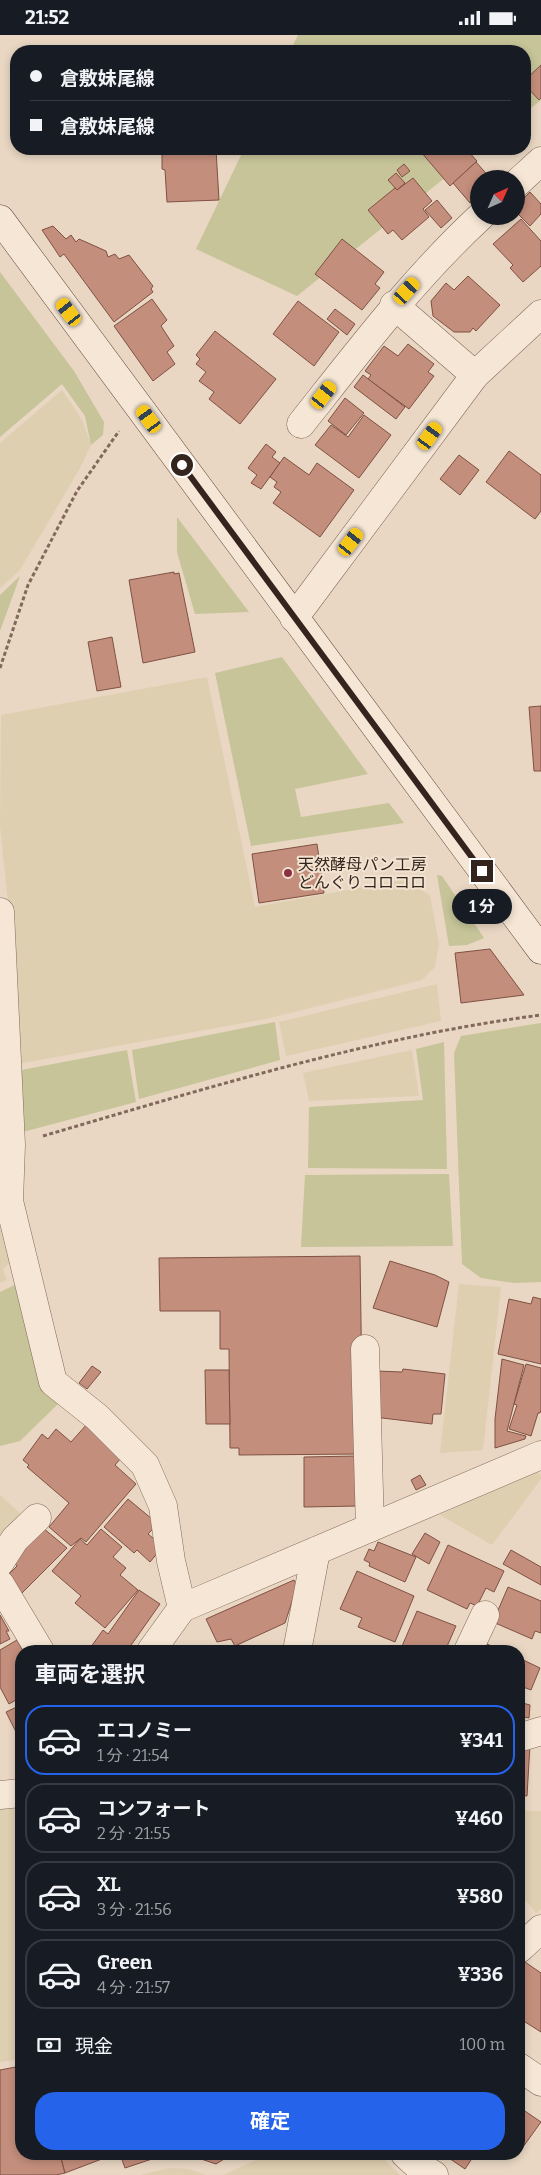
<!DOCTYPE html>
<html lang="ja">
<meta charset="utf-8">
<style>
:root{--surface:#171b24;--page:#20242c;--text:#f1f3f6;--muted:#9ea1a6;--line:#363941;--accent:#2563eb}
body{margin:0;font-family:Bitter,"Noto Sans JP",serif;background:var(--page);color:var(--text);height:100vh;display:flex;flex-direction:column;font-size:19px;white-space:nowrap}
*{box-sizing:border-box;margin:0}
p{font-size:16px;color:var(--muted)}
.icon{flex:none;width:28px;height:28px;fill:none;stroke:currentColor;stroke-width:2;stroke-linecap:round;stroke-linejoin:round}
.map{position:relative;flex:1;overflow:hidden}
.sheet{position:absolute;left:15px;top:1610px;width:510px;height:515px;display:flex;flex-direction:column;background:var(--surface);border-radius:20px;box-shadow:0 2px 8px #0003}
.sheet>*{flex:none}
.hud{position:absolute;left:10px;top:10px;width:521px;height:110px;border-radius:20px;box-shadow:0 2px 8px #0003;display:grid;align-content:center;height:110px;padding:0 20px;background:var(--surface)}
.needle{width:32px;rotate:45deg}
.tools{position:absolute;left:470px;top:135px;display:grid;gap:10px}
.tools a{display:grid;place-items:center;width:55px;height:55px;border-radius:50%;background:var(--surface);box-shadow:0 2px 8px #0003;font-size:25px}
.end{position:absolute;width:22px;height:22px;margin:-11px;border:6px solid #33251e;background:#fff;box-shadow:0 0 0 2px #fff}
.from{border-radius:50%}
.bubble{position:absolute;height:35px;border-radius:18px;background:var(--surface);box-shadow:0 2px 8px #0003;font-size:16px;font-weight:700;line-height:35px;text-align:center}
.car{position:absolute;width:15px;height:30px;margin:-15px -8px;border-radius:6px;box-shadow:0 0 4px 1px #0007;background:linear-gradient(#f5c518 24%,#345 0 40%,#f5c518 0 76%,#345 0 86%,#f5c518 0)}
.hud b{display:flex;align-items:center;gap:18px;height:48px;font-size:19px}
.hud b+b{border-top:1px solid var(--line)}
.hud i{width:12px;height:12px;background:var(--text)}
ul{padding:0;list-style:none}
li{display:flex;align-items:center;gap:15px;height:70px;margin:0 10px 8px;padding:0 10px;border:2px solid var(--line);border-radius:20px}
li div{flex:1}
li b{display:block;font-size:19px}
li em{font-style:normal;font-weight:700}
li.active{border-color:var(--accent)}
li>.icon{width:45px;height:45px;stroke-width:1.5}
h2{padding:0 20px;font-size:22px;line-height:60px}
.pay{display:flex;align-items:center;gap:12px;height:55px;padding:0 20px;font-size:19px}
.pay p{margin-inline-start:auto}
.button{display:flex;gap:10px;margin-top:auto;padding:10px 20px}
.button a{flex:1;height:58px;border-radius:20px;background:var(--accent);color:#fff;font-size:20px;font-weight:700;line-height:58px;text-align:center}
.status{display:flex;justify-content:space-between;align-items:center;height:35px;padding:0 25px;background:var(--surface);direction:ltr}
.status svg{height:14px;fill:currentColor}
.map>svg:first-child{display:block}
.farmland{fill:#decfb1}
.green{fill:#c6c498}
.building{fill:#c48e7c;stroke:#7f5143}
.lines{fill:none;stroke-linecap:round;stroke-linejoin:round}
.street-casing{stroke:#82695b;stroke-width:29}
.secondary-casing{stroke:#634b3f;stroke-width:29}
.path{stroke:#82695b;stroke-width:3;stroke-dasharray:4 2.5;stroke-linecap:butt}
.street{stroke:#f5e6d5;stroke-width:28}
.secondary{stroke:#f5e6d5;stroke-width:28}
.route{stroke:#33251e;stroke-width:6}
.poi-dot{fill:#8b3141;stroke:#f2e3d1;stroke-width:2}
.labels{text-anchor:middle;dominant-baseline:central;stroke-width:4;stroke-linejoin:round;paint-order:stroke}
.poi-label{font-size:16px;fill:#33251e;stroke:#f2e3d1;text-anchor:start}
</style>
<div class="status"><b>21:52</b><svg viewBox="0 0 49 12"><path d="M0 12V9h3v3zM5 12V6h3v6zM10 12V3h3v9zM15 12V0h3v12zM26 1h20v11H26zM47 4h2v5h-2z"/></svg></div>
<div class="map">
<svg width="541" height="2140" viewBox="0 0 541 2140">
<rect width="100%" height="100%" fill="#e9d7c3"/>
<g class="farmland">
<path d="M62,355L82,385L91,410L80,433L20,535L0,553V408Z"/>
<path d="M207,642L255,872L408,844L430,861L439,909L435,932L422,945L266,984L17,1029L8,867L0,792L1,680Z"/>
<path d="M437,949L441,986L286,1021L279,987Z"/>
<path d="M412,1015L419,1061L309,1066L303,1038Z"/>
<path d="M0,1164L13,1224L3,1234L7,1245L0,1248Z"/>
<path d="M459,1249L501,1252L483,1415L440,1418Z"/>
<path d="M535,1434L541,1440V1444L492,1510L440,1480Z"/>
<path d="M0,1460L24,1482L0,1512Z"/>
<path d="M21,1768V2024L0,2027V1770Z"/>
<path d="M519,1776H541V1874L536,1878L519,1857Z"/>
<path d="M269,2119H379L400,2140H223Z"/>
<path d="M169,2133L189,2134L206,2140H141Z"/>
</g>
<g class="green">
<path d="M298,0H541V65L525,78V16H290Z"/>
<path d="M244,114H481L297,261L196,214Z"/>
<path d="M0,237L74,336L104,387L103,400L91,410L85,381L62,349L0,402Z"/>
<path d="M177,482L249,577L195,579L177,517Z"/>
<path d="M20,541L0,596V560Z"/>
<path d="M282,622L368,739L295,754L301,782L389,768L404,788L251,811L215,638Z"/>
<path d="M437,840L442,841L484,903L467,910L449,911Z"/>
<path d="M275,987L280,1025L139,1064L132,1015Z"/>
<path d="M541,988V1247L514,1248L481,1243L462,1229L454,1018L461,1001Z"/>
<path d="M444,1007L447,1134L308,1133L309,1072L423,1065L416,1014Z"/>
<path d="M127,1015L136,1067L19,1098L16,1036Z"/>
<path d="M449,1139L453,1211L301,1212L305,1140Z"/>
<path d="M19,1248L59,1368L20,1406L0,1411V1257Z"/>
</g>
<g class="building">
<path d="M541,30V63L539,65L525,50V45Z"/>
<path d="M216,114L219,165L167,167L165,135L162,134V115Z"/>
<path d="M424,114H466L477,126L450,151L421,117Z"/>
<path d="M476,127L491,144H479V160L470,168L453,148Z"/>
<path d="M404,129L410,136L402,142L397,135Z"/>
<path d="M396,138L405,148L397,155L388,145Z"/>
<path d="M413,143L432,166L423,174L429,182L402,205L393,195L388,199L368,175L395,153L397,155Z"/>
<path d="M530,157L541,169V179L530,191L516,177V171Z"/>
<path d="M437,165L452,183L441,193L425,175Z"/>
<path d="M521,184L541,206V231L523,247L510,233L513,230L493,209Z"/>
<path d="M53,191L66,204L71,200L76,207L79,204L106,216L108,222L115,219L119,224L129,220L153,251L151,254L153,257L114,287L64,219L60,222L42,195Z"/>
<path d="M342,204L384,237L375,249L380,253L362,275L315,239Z"/>
<path d="M468,241L500,270L476,296L473,293L470,297H454L433,281L431,266L446,248L454,255Z"/>
<path d="M152,264L167,285L161,291L174,311L167,317L175,329L153,346L114,291Z"/>
<path d="M298,266L339,297L314,331L273,299Z"/>
<path d="M335,274L355,289L347,300L327,284Z"/>
<path d="M215,296L276,344L240,389L209,364L214,357L199,346L206,337L196,329L200,324L196,320Z"/>
<path d="M408,309L434,329L428,337L434,341L409,374L368,344L371,340L365,336L384,311L398,321Z"/>
<path d="M363,340L405,372L396,384L354,352Z"/>
<path d="M345,363L364,378L346,400L328,386Z"/>
<path d="M364,380L391,400L359,443L315,410L331,390L348,402Z"/>
<path d="M266,409L276,417L272,422L280,428L261,454L251,448L257,440L248,433Z"/>
<path d="M509,416L541,440V476L535,484L486,447Z"/>
<path d="M459,420L479,435L460,460L440,444Z"/>
<path d="M284,422L309,440L317,428L354,455L320,502L273,468L281,457L274,452L277,447L270,442Z"/>
<path d="M174,537V539L179,538L195,617L143,628L129,545Z"/>
<path d="M112,602L121,652L97,656L88,607Z"/>
<path d="M541,671V736H534L529,672Z"/>
<path d="M317,809L324,858L259,868L252,819Z"/>
<path d="M490,914L524,960L461,968L455,918Z"/>
<path d="M360,1221L363,1419L239,1420V1413H230L229,1314H220V1276H160L159,1223Z"/>
<path d="M390,1226L435,1240L449,1247L437,1292L373,1273Z"/>
<path d="M533,1262L541,1264V1329L498,1319L509,1264L531,1269Z"/>
<path d="M502,1324L524,1330L507,1396L526,1401L525,1404L495,1413V1384Z"/>
<path d="M526,1329L541,1333V1375L540,1378H538L531,1401L509,1394L517,1370L514,1369Z"/>
<path d="M92,1331L101,1337L87,1354L79,1348Z"/>
<path d="M403,1334L445,1339L441,1379H433L432,1389L374,1382L376,1336L402,1337Z"/>
<path d="M205,1335H229L230,1389H206Z"/>
<path d="M88,1388L121,1423L115,1430L136,1449L86,1507L81,1503L71,1511L49,1492L69,1468L27,1432L29,1430L23,1425L42,1399L48,1404L56,1394L71,1407Z"/>
<path d="M357,1421L358,1471L304,1472V1422Z"/>
<path d="M420,1440L426,1450L416,1455L411,1445Z"/>
<path d="M128,1464L158,1489L148,1499L159,1508L155,1513L159,1516L150,1527L137,1515L134,1518L104,1492Z"/>
<path d="M43,1493L67,1513L17,1563L8,1540L17,1531L11,1524Z"/>
<path d="M101,1494L122,1512L113,1522L126,1533L120,1540L138,1555L105,1593L75,1568L81,1561L52,1536L80,1504L87,1510Z"/>
<path d="M425,1498L440,1507L429,1529L412,1519Z"/>
<path d="M378,1507L416,1522L405,1547L369,1531L370,1528L364,1525L369,1514L374,1516Z"/>
<path d="M448,1510L504,1536L494,1557L486,1553L477,1571L470,1568L467,1574L427,1555Z"/>
<path d="M511,1515L541,1532V1550L503,1529Z"/>
<path d="M357,1536L414,1561L395,1607L358,1592L362,1583L340,1574Z"/>
<path d="M294,1545L297,1551L285,1588L235,1611L231,1604L217,1607L206,1584Z"/>
<path d="M508,1552L541,1566V1598L535,1596L532,1604L493,1587Z"/>
<path d="M139,1555L160,1569L127,1616H88L103,1595L108,1599Z"/>
<path d="M417,1576L456,1591L445,1616H400Z"/>
<path d="M0,1580L9,1596H6L10,1604L0,1609Z"/>
<path d="M17,1605L23,1616L21,1662L9,1669L0,1652V1615Z"/>
<path d="M487,1609L503,1616H484Z"/>
<path d="M519,1623L540,1633L531,1655L523,1652L520,1659Z"/>
<path d="M519,1667L530,1670L529,1683L519,1681Z"/>
<path d="M21,1670V1707L6,1677Z"/>
<path d="M519,1709L530,1710L527,1761L519,1760Z"/>
<path d="M525,1927L541,1938V1997L522,1985L525,1980L519,1976V1937Z"/>
<path d="M21,2031V2119H60L65,2138L56,2140H0V2035Z"/>
<path d="M519,2072L541,2087L523,2112L519,2109Z"/>
<path d="M60,2119H115L65,2138Z"/>
<path d="M120,2119H167L125,2133Z"/>
<path d="M186,2119H232L216,2129Z"/>
<path d="M443,2119H475L465,2134Z"/>
</g>
<g class="lines">
<defs>
<g id="street">
<path d="M516,149L541,126"/>
<path d="M394,270L475,340"/>
<path d="M301,389C358,317 413,244 481,181"/>
<path d="M294,583L475,340L541,279"/>
<path d="M0,877L11,1110L9,1166L53,1347L97,1382L145,1430L163,1471L171,1526L182,1573"/>
<path d="M365,1314L370,1493"/>
<path d="M0,1527L15,1504L37,1483"/>
<path d="M0,1549L40,1616"/>
<path d="M151,1616L182,1573L541,1420"/>
<path d="M297,1616L316,1516"/>
<path d="M468,1616L485,1580"/>
<path d="M519,1699L525,1701L541,1696"/>
<path d="M0,1760L21,1758"/>
<path d="M519,1914L541,1894"/>
<path d="M519,2032L541,2047"/>
<path d="M405,2119L417,2130L434,2140"/>
</g>
<path id="secondary" d="M0,184L541,915"/>
</defs>
<use href="#street" class="street-casing"/>
<use href="#secondary" class="secondary-casing"/>
<g class="path">
<path d="M0,633L28,550L77,456L119,396"/>
<path d="M43,1101C207,1053 371,1002 541,980"/>
</g>
<use href="#street" class="street"/>
<use href="#secondary" class="secondary"/>
</g>
<g class="lines">
<path class="route" d="M182,430L482,836"/>
</g>
<circle class="poi-dot" cx="288" cy="838" r="5"/>
<g class="labels">
<g class="poi-label">
<text x="298" y="829">天然酵母パン工房<tspan x="298" dy="18">どんぐりコロコロ</tspan></text>
</g>
</g>
</svg>
<div class="tools">
<a><svg class="needle" viewBox="-14 -14 28 28"><path d="M0-13l5 13h-10z" fill="#e53935"/><path d="M0 13l5-13h-10z" fill="#9ea1a6"/></svg></a>
</div>
<i class="end from" style="left:182px;top:430px"></i>
<i class="end" style="left:482px;top:836px"></i>
<div class="bubble" style="left:452px;top:854px;width:60px">1 分</div>
<i class="car" style="left:407px;top:256px;rotate:42deg"></i>
<i class="car" style="left:69px;top:277px;rotate:323deg"></i>
<i class="car" style="left:324px;top:360px;rotate:38deg"></i>
<i class="car" style="left:149px;top:384px;rotate:324deg"></i>
<i class="car" style="left:430px;top:401px;rotate:36deg"></i>
<i class="car" style="left:351px;top:507px;rotate:37deg"></i>
<div class="hud">
<b><i class="from"></i>倉敷妹尾線</b>
<b><i></i>倉敷妹尾線</b>
</div>
<section class="sheet">
<h2>車両を選択</h2>
<ul>
<li class="active"><svg class="icon" aria-label="car" viewBox="0 0 24 24"><path d="M5 17H2v-5l4-1 3-4h7l3 4 3 1v5h-3M9 17h6M6 11h13"/><circle cx="7" cy="17" r="2"/><circle cx="17" cy="17" r="2"/></svg><div><b>エコノミー</b><p>1 分 · 21:54</p></div><em>¥341</em></li>
<li><svg class="icon" aria-label="car" viewBox="0 0 24 24"><path d="M5 17H2v-5l4-1 3-4h7l3 4 3 1v5h-3M9 17h6M6 11h13"/><circle cx="7" cy="17" r="2"/><circle cx="17" cy="17" r="2"/></svg><div><b>コンフォート</b><p>2 分 · 21:55</p></div><em>¥460</em></li>
<li><svg class="icon" aria-label="car" viewBox="0 0 24 24"><path d="M5 17H2v-5l4-1 3-4h7l3 4 3 1v5h-3M9 17h6M6 11h13"/><circle cx="7" cy="17" r="2"/><circle cx="17" cy="17" r="2"/></svg><div><b>XL</b><p>3 分 · 21:56</p></div><em>¥580</em></li>
<li><svg class="icon" aria-label="car" viewBox="0 0 24 24"><path d="M5 17H2v-5l4-1 3-4h7l3 4 3 1v5h-3M9 17h6M6 11h13"/><circle cx="7" cy="17" r="2"/><circle cx="17" cy="17" r="2"/></svg><div><b>Green</b><p>4 分 · 21:57</p></div><em>¥336</em></li>
</ul>
<div class="pay"><svg class="icon" aria-label="cash" viewBox="0 0 24 24"><path d="M3 7h18v10H3z"/><circle cx="12" cy="12" r="2"/></svg>現金<p>100 m</p></div>
<div class="button"><a>確定</a></div>
</section>
</div>
